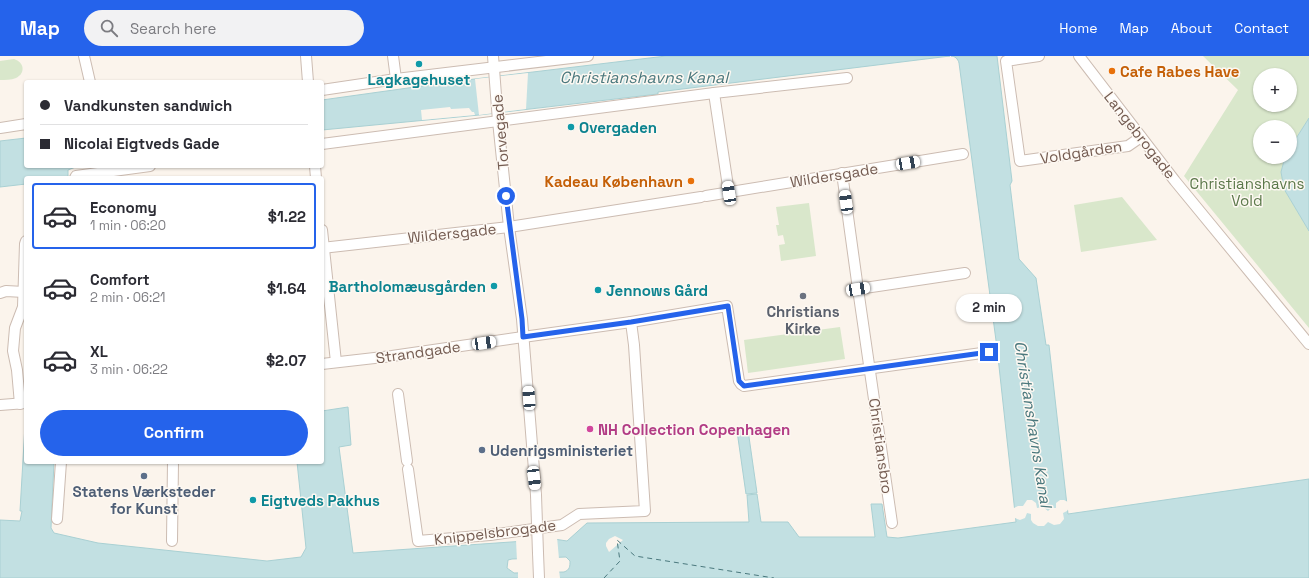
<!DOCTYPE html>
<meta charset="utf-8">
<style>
:root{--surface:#fff;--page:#f2f2f3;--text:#2b2b33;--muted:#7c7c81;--line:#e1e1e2;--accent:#2563eb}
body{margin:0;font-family:"Space Grotesk",sans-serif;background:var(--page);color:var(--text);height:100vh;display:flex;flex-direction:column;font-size:15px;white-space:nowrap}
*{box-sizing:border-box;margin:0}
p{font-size:13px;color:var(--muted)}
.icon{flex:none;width:22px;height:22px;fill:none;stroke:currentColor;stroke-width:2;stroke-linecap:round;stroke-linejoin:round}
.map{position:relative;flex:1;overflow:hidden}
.sheet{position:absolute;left:24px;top:120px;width:300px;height:288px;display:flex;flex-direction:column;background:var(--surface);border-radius:4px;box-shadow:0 1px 3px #0004}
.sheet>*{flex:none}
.hud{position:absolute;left:24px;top:24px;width:300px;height:88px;border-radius:4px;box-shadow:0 1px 3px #0004;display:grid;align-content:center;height:88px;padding:0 16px;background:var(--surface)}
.controls{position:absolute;left:1253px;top:12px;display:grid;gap:8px}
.controls a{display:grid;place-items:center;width:44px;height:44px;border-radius:50%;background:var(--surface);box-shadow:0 1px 3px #0004;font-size:20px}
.end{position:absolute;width:18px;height:18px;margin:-9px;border:5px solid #2563eb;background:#fff;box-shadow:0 0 0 2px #fff}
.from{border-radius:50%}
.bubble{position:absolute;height:28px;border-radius:14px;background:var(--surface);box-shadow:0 1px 3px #0004;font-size:13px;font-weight:700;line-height:28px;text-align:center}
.car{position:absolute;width:12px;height:24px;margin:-12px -6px;border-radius:5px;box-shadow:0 0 3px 1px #0007;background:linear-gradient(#fff 24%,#345 0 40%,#fff 0 76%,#345 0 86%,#fff 0)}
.hud b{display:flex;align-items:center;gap:14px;height:38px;font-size:15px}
.hud b+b{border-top:1px solid var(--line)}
.hud i{width:10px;height:10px;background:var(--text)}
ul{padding:7px 0 0;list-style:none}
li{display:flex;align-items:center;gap:12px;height:66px;margin:0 8px 6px;padding:0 8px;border:2px solid transparent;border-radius:4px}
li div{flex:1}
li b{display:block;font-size:15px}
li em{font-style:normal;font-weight:700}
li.on{border-color:var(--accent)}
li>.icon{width:36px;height:36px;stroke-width:1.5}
.action{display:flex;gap:8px;margin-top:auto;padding:8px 16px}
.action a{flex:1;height:46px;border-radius:24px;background:var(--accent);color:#fff;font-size:16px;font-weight:700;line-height:46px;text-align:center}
header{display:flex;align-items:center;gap:24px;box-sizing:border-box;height:56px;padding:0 20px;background:var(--accent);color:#fff}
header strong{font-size:19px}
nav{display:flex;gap:22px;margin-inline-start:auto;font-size:14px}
.search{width:280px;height:36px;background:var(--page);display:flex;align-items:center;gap:10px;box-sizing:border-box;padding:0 14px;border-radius:22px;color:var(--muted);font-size:15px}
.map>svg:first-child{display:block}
.green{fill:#d9e7cb;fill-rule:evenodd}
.water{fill:#c2e0e2;stroke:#a9d0d3;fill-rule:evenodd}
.pier{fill:#fbf4ec}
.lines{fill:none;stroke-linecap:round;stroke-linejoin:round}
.ferry{stroke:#4a787d;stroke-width:1;stroke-dasharray:5 4;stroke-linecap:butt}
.minor-casing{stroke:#ccbcb2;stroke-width:12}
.minor{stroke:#fff;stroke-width:10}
.minor-bridge-casing{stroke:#ccbcb2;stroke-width:12;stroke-linecap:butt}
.minor-bridge{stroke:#fff;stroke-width:10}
.route{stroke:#2563eb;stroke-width:5}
.culture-dot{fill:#0f9aa8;stroke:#fdf8f2;stroke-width:1.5}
.food-dot{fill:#e8710a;stroke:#fdf8f2;stroke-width:1.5}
.worship-dot{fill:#6b7280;stroke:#fdf8f2;stroke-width:1.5}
.hotel-dot{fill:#d1479c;stroke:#fdf8f2;stroke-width:1.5}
.service-dot{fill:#5c6f8a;stroke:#fdf8f2;stroke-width:1.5}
.labels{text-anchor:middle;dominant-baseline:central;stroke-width:3;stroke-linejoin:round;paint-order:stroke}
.food-label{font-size:15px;font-weight:bold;fill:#c56008;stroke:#fdf8f2;text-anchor:start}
.culture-label{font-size:15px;font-weight:bold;fill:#0d838f;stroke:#fdf8f2;text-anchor:start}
.street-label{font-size:15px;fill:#735b51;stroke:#fdf8f2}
.park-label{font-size:15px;fill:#5b784a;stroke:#fdf8f2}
.worship-label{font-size:15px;font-weight:bold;fill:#5b616d;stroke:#fdf8f2}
.hotel-label{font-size:15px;font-weight:bold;fill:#b23c85;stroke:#fdf8f2;text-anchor:start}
.service-label{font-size:15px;font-weight:bold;fill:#4e5e75;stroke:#fdf8f2;text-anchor:start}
.water-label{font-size:16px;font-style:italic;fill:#4a787d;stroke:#fdf8f2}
</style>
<header>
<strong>Map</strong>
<div class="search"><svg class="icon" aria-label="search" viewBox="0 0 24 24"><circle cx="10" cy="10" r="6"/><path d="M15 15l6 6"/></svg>Search here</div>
<nav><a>Home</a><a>Map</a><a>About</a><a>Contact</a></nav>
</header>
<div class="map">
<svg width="1309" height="522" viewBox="0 0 1309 522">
<rect width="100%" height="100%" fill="#fbf4ec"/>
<g class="green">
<path d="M1203,0H1309V62L1290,92V71H1260V101H1285L1281,116L1284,133L1309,175V272L1184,120L1238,34ZM1260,19H1290V49H1260Z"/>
<path d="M14,3C24,6 26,17 16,22C11,24 5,24 0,24V5Z"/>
<path d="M1122,141L1157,184L1081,196L1074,149Z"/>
<path d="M809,147L816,200L781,205L779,189L785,188L783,179L778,180L776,169H779L776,151Z"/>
<path d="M840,271L845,303L748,317L744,284Z"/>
</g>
<g class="water">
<path d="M666,0H950L658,36V38L479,59L322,74V44L458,25Z"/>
<path d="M951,0H997L1012,125L1010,129L1019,203L1036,222L1046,289H1049L1068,458L1309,423V522H0V464L20,465L22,455H20L26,352V406H54L51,472L54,477L98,487L267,505L301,501L306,492L297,406H322V355L348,351L351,389L339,391L353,497L554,483L567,485L587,467L749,466L747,439L757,438L761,466H788L799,481H875L871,448H882L887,481L898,482L1016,466L997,292L959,7C958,3 955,0 951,0ZM566,501L570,505C570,510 570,514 564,516L514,517L507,512L508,504L512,503Z"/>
<path d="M1309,62V175L1284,133L1281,116L1285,101H1290V92Z"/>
<path d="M26,82V110H78L68,114V122H26V128L0,131V85Z"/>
<path d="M748,374L757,437L746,438L737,375Z"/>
</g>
<g class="pier">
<path d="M528,17L526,53L479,59L475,23Z"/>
<path d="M450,51L451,53L469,52L472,56H474L475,59L422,64L421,54Z"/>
<path d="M1027,444H1032L1036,447L1037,452L1043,451L1048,455L1051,452H1056V447L1060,444H1064L1068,446L1069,452L1067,455L1063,457L1064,463L1060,468L1054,469L1048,466L1044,470H1038L1033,467L1031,464V458L1027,457L1025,462L1020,464L1015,462L1013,460L1014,452L1018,450H1023Z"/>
<path d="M615,480L623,484L609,496L606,490V487L609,483Z"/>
<path d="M554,481H557L559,503L517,505L516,484Z"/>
<path d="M559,514L560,522H518V515Z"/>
</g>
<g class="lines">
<path class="ferry" d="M604,522L620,505L617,484L635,500L774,522"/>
<defs>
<g id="minor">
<path d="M84,0L90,26"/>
<path d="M306,0L308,26"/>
<path d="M393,0L396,23"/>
<path d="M493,0L498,65L509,171L522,263L536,439"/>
<path d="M1039,0L1006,5L1020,105L1128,90L1141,81"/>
<path d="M1079,0L1175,125L1309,288"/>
<path d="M322,34L396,23L588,0"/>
<path d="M714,37L729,137"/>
<path d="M0,72L26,68"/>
<path d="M322,88L714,37L847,22"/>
<path d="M315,110L316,122"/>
<path d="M842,117L858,233L892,467"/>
<path d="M75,122L76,120L150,110"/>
<path d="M706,140L963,98"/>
<path d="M322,174L336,306"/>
<path d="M322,192L509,171L701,141"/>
<path d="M858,233L965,217"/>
<path d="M0,237L6,235L24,236"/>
<path d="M322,308L392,300L523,281L631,266L727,250L739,325L741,328L744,330L989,296"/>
<path d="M398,338L407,405"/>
<path d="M20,348L17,314L13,295L15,272L23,251L25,188L26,185"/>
<path d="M0,349L26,347"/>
<path d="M408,413L418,485L490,479L562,469L579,458L645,455L634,289L631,266"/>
<path d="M57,463L61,406"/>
<path d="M172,485L173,406"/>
<path d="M538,497L539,522"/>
</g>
</defs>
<use href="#minor" class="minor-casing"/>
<use href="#minor" class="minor"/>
<defs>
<path id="minor-bridge" d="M536,439L538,497"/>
</defs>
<use href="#minor-bridge" class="minor-bridge-casing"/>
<use href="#minor-bridge" class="minor-bridge"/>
</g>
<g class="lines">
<path class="route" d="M506,140L522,263L523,281L631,266L728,250L739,325L744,330L989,296"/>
</g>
<g class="culture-dot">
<circle cx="419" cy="8" r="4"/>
<circle cx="571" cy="71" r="4"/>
<circle cx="494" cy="230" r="4"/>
<circle cx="598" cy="234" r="4"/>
<circle cx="253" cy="444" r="4"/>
</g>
<g class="food-dot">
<circle cx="1112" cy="15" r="4"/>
<circle cx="691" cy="125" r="4"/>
</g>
<circle class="worship-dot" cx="803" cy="240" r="4"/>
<circle class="hotel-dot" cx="590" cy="373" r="4"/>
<g class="service-dot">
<circle cx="482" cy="394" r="4"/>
<circle cx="144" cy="420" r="4"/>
</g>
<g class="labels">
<g class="food-label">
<text x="1120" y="15">Cafe Rabes Have</text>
<text x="683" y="125" text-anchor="end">Kadeau København</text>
</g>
<g class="culture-label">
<text x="419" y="23" text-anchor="middle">Lagkagehuset</text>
<text x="579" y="71">Overgaden</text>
<text x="486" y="230" text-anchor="end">Bartholomæusgården</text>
<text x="606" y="234">Jennows Gård</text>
<text x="261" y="444">Eigtveds Pakhus</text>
</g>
<g class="street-label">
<text transform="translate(500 76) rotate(-95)">Torvegade</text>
<text transform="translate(1140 79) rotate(52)">Langebrogade</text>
<text transform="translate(1081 96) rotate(-9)">Voldgården</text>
<text transform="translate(834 119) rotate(-9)">Wildersgade</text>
<text transform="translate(452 177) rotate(-6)">Wildersgade</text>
<text transform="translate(418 296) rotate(-8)">Strandgade</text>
<text transform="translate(881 390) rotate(82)">Christiansbro</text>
<text transform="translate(495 476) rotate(-7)">Knippelsbrogade</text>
</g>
<g class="park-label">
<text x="1247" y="127">Christianshavns<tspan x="1247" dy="17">Vold</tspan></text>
</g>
<g class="worship-label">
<text x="803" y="255">Christians<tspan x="803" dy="17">Kirke</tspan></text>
</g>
<g class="hotel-label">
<text x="598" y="373">NH Collection Copenhagen</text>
</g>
<g class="service-label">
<text x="490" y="394">Udenrigsministeriet</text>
<text x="144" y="435" text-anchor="middle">Statens Værksteder<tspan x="144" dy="17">for Kunst</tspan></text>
</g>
<g class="water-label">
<text x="644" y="21">Christianshavns Kanal</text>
<text transform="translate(1033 368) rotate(81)">Christianshavns Kanal</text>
</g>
</g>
</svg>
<div class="controls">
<a>+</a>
<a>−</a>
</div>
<i class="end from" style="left:506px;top:140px"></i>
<i class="end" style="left:989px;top:296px"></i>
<div class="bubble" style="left:956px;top:238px;width:66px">2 min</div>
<i class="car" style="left:908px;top:107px;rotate:80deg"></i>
<i class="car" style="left:729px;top:137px;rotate:351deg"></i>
<i class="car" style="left:846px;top:146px;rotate:352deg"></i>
<i class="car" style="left:858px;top:233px;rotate:81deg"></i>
<i class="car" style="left:484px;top:287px;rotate:82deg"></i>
<i class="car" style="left:529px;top:342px;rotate:356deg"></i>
<i class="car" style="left:534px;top:422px;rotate:173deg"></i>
<div class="hud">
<b><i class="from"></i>Vandkunsten sandwich</b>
<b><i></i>Nicolai Eigtveds Gade</b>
</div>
<section class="sheet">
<ul>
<li class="on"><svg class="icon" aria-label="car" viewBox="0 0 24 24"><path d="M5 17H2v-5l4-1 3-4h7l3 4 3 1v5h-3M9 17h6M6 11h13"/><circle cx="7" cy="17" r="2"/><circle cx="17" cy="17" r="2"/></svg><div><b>Economy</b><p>1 min · 06:20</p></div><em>$1.22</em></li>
<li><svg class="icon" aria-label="car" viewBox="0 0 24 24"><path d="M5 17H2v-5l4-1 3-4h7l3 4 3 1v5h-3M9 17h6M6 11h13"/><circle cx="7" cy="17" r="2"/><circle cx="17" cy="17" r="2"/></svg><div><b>Comfort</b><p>2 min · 06:21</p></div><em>$1.64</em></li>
<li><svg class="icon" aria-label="car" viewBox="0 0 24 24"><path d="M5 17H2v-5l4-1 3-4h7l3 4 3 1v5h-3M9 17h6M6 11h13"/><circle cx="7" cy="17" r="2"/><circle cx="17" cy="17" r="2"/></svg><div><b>XL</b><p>3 min · 06:22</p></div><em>$2.07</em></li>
</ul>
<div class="action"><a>Confirm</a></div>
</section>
</div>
